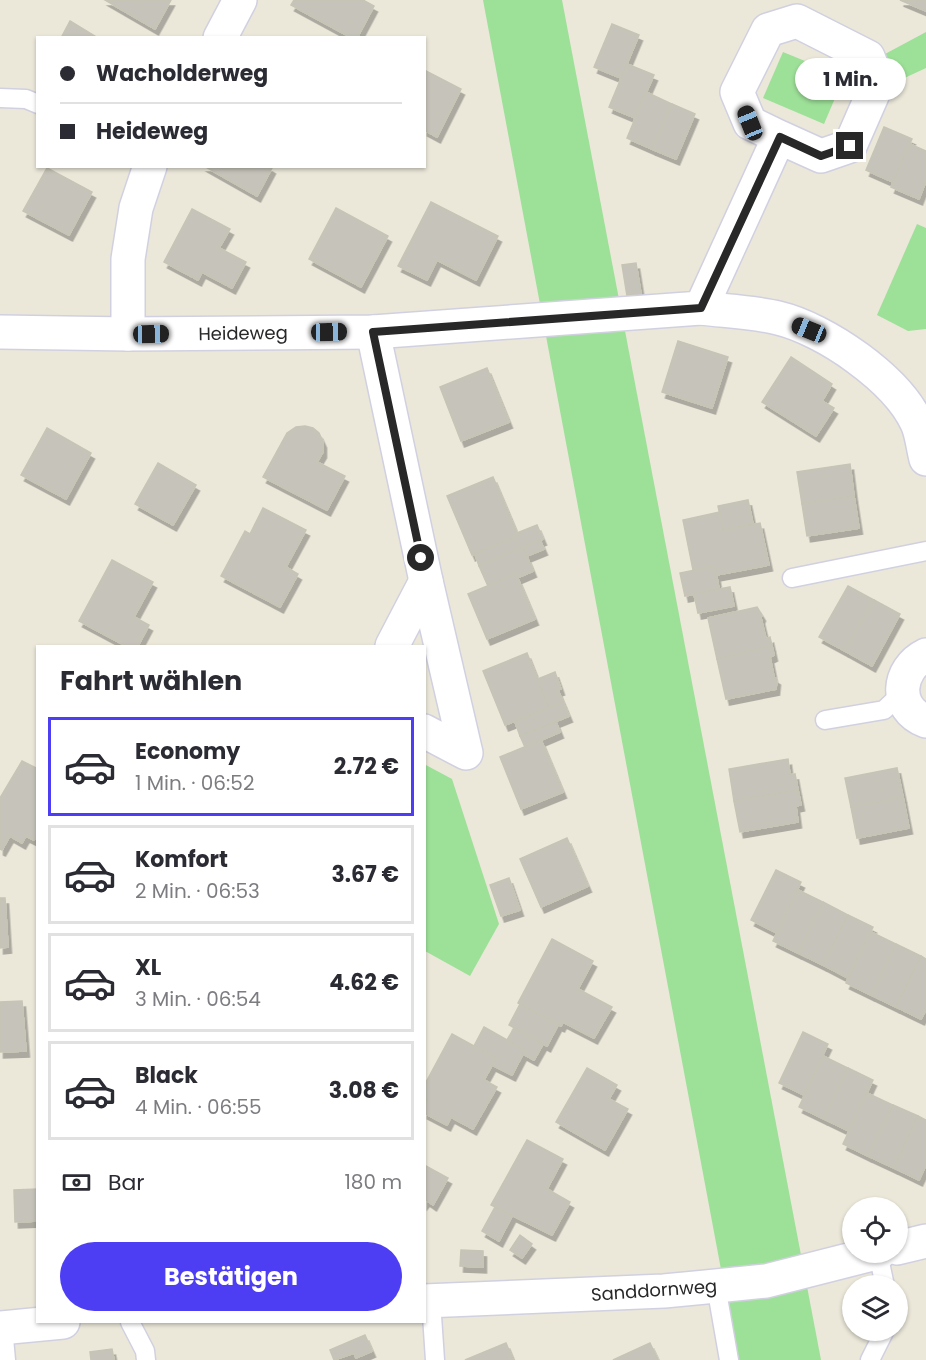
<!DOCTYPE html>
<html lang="de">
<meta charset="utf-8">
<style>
:root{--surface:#fff;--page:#f2f2f3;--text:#2b2b33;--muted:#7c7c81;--line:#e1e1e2;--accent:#4d3ef4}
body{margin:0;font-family:Poppins,sans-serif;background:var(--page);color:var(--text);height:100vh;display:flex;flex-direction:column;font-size:22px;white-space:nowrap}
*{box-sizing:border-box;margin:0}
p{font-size:20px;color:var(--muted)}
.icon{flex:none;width:33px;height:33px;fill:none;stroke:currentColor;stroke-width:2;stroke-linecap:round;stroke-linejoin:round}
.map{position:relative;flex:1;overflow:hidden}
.drawer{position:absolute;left:36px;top:645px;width:390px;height:678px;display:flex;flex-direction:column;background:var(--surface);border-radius:0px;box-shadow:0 2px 4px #0004}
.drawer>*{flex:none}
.guide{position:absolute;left:36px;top:36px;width:390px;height:132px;border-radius:0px;box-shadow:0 2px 4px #0004;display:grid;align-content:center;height:132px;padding:0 24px;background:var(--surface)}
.buttons{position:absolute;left:842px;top:1197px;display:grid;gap:12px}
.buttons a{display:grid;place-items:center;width:66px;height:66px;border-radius:50%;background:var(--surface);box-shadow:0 2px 4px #0004;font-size:30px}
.end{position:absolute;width:27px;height:27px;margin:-14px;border:8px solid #282828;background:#fff;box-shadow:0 0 0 3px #fff}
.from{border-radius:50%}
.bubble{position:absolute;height:42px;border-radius:21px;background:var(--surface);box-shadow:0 2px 4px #0004;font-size:20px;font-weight:700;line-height:42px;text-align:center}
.car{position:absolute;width:18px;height:36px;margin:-18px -9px;border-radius:8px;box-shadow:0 0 4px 2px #0007;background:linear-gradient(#222 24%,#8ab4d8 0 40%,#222 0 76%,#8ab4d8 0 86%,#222 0)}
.guide b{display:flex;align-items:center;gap:21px;height:57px;font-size:22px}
.guide b+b{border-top:2px solid var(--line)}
.guide i{width:15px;height:15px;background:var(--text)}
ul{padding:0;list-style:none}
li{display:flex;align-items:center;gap:18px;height:99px;margin:0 12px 9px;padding:0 12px;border:3px solid var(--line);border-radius:0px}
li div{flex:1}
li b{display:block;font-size:22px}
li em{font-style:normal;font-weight:700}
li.on{border-color:var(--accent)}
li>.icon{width:54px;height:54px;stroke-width:1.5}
h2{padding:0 24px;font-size:27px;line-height:72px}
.pay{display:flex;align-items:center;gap:15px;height:66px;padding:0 24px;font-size:22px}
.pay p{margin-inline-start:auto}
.action{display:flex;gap:12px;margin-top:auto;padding:12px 24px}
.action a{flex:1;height:69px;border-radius:36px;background:var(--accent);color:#fff;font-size:24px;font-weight:700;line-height:69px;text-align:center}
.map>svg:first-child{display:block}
.green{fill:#9de098}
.building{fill:#c6c4ba;stroke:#c6c4b4;stroke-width:1.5;filter:url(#shadow)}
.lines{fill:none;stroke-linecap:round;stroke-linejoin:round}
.service-casing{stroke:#d1d0e1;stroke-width:21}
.minor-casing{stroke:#d1d0e1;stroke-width:36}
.service{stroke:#fff;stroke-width:18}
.minor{stroke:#fff;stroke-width:33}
.route{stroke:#282828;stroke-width:8}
.labels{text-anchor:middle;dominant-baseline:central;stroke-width:5;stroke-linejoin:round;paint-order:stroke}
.street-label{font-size:18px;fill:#282828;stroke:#fff}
</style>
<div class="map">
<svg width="926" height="1360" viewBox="0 0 926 1360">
<defs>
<filter id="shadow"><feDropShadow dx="3.5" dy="6" stdDeviation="0" flood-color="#0004"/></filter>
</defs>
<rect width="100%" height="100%" fill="#ebe8da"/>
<g class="green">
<path d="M483,0H562L821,1360H738Z"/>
<path d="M926,32V68L898,81L885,54Z"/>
<path d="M783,52L844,77L824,124L763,98Z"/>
<path d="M917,224L926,228V329L908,331L877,315Z"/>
<path d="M424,764L452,779L499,924L470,976L425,951Z"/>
</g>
<g class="building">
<path d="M105,0H171L155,29Z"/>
<path d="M294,0H363L374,6L357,38H352L291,5Z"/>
<path d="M900,0H926V11Z"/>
<path d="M70,21L98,38H61Z"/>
<path d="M612,24L639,35L621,78L594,67Z"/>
<path d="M627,64L654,75L635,118L609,107Z"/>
<path d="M424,70L461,89L437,137L424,130Z"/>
<path d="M646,92L672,104L652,149L627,138Z"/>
<path d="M672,104L695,114L676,159L652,149Z"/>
<path d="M884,127L912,139L893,182L866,170Z"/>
<path d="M910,144L926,151V181L919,199L891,187Z"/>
<path d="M204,166H269L272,168L257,196Z"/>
<path d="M47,168L92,192L69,235L23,211Z"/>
<path d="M431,202L498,236L476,280L437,260L427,280L398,266Z"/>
<path d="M336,208L388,236L361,287L309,259Z"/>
<path d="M192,209L230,229L219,248L246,262L232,288L202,272L198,280L164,262Z"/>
<path d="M636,263L641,294L627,296L622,265Z"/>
<path d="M678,341L728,357L712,408L662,392Z"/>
<path d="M791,357L832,384L822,401L834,408L816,436L762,402Z"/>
<path d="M487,368L509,422L461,441L440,387Z"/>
<path d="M305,426L313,428L319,433L323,442V452L317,462L345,476L327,510L263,477L287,433L296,427Z"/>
<path d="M47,428L91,453L66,499L21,475Z"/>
<path d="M158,463L196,485L173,525L135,504Z"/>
<path d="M850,464L854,496L802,504L797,472Z"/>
<path d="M493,477L518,536L472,555L447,496Z"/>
<path d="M854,496L859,528L807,536L802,504Z"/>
<path d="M748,500L753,524L723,530L718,506Z"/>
<path d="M263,508L306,530L286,567L298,574L280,607L221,576L245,531L250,534Z"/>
<path d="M720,512L723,530L760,523L769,565L717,575L715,566L693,570L683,520Z"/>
<path d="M537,525L543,539L479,566L475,554L518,536L517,533Z"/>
<path d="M540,540L544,549L527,556L523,547Z"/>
<path d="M523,547L533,571L517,578L516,574L488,586L479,566Z"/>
<path d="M112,560L153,582L134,617L149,625L138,646H126L79,621Z"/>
<path d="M715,566L719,589L685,596L680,573Z"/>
<path d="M516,574L535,619L487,639L468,594Z"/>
<path d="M848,586L874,600L845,651L819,637Z"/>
<path d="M730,587L734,606L698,613L694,594Z"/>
<path d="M874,600L900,614L872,666L845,651Z"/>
<path d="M757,607L762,615L761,618L766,639L770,637L772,646L717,659L708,618Z"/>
<path d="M772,646L774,655L770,657L774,677L777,679L776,689L726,699L717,659Z"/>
<path d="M527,653L549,708L505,725L483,671Z"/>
<path d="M555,672L561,689L558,690L563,702L549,708L538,679Z"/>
<path d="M563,702L569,716L520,736L515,722Z"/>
<path d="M556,722L560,732L525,747L520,736Z"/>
<path d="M541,740L563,792L521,809L500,757Z"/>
<path d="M788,759L790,775L795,774L798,790L734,801L729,769Z"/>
<path d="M22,761L38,769V834L34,840L26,836L22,843L10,836L2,850L0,849V798Z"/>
<path d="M897,768L903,797L851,807L845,778Z"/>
<path d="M798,790L801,805L796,806L798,822L740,832L734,801Z"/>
<path d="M903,797L909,828L857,838L851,807Z"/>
<path d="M567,838L588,886L541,907L520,859Z"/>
<path d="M776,870L801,882L777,933L751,920Z"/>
<path d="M509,878L520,910L501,916L490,885Z"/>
<path d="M798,890L823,902L798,953L773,941Z"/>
<path d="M0,898H5L8,947L0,948Z"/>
<path d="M823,902L848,915L823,965L798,953Z"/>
<path d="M848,915L873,927L848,978L823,965Z"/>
<path d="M871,932L896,944L871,995L846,983Z"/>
<path d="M552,939L593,961L578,989L612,1007L594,1038L563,1022L561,1026L518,1003Z"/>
<path d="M896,944L921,956L896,1007L871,995Z"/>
<path d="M921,956L926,959V1010L921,1019L896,1007Z"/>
<path d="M22,1001L26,1051L0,1052V1002Z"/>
<path d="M520,1004L558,1025L547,1046L509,1025Z"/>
<path d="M484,1027L525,1050L512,1075L492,1065L496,1058L474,1046Z"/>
<path d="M514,1028L543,1044L534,1060L523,1054L525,1050L507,1040Z"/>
<path d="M803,1032L828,1044L804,1095L779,1083Z"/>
<path d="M452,1034L496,1058L484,1080L497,1087L473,1129L451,1117L447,1125L424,1113V1105L427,1100L424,1099V1086Z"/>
<path d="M823,1056L848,1068L824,1119L799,1107Z"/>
<path d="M587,1068L617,1085L609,1099L628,1109L605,1150L556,1122Z"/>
<path d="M848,1068L873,1080L849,1131L824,1119Z"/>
<path d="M867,1093L893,1105L868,1156L843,1144Z"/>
<path d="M893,1105L918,1116L894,1168L868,1156Z"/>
<path d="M918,1116L926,1120V1165L919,1180L894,1168Z"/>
<path d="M527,1140L563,1159L547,1189L570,1202L552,1235L491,1205Z"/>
<path d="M424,1165L448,1178L433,1205L426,1200L424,1203Z"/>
<path d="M38,1189V1221L15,1222L14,1190Z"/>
<path d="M495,1207L512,1216L499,1241L482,1231Z"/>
<path d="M520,1235L532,1244L522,1258L510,1250Z"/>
<path d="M461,1250L483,1251V1267L460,1266Z"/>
<path d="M365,1335L372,1351L356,1358L354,1353L334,1360L330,1350Z"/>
<path d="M506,1343L513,1360H465Z"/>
<path d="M650,1343L658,1360H613Z"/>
<path d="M112,1349L114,1360H91L90,1352Z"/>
</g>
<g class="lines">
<defs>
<g id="service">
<path d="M0,98L26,99L38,104"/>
<path d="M792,578L926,551"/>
<path d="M825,720L884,710L903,692"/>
<path d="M878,1253L885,1286"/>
<path d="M716,1286L729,1360"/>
<path d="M431,1301L435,1360"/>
<path d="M130,1322L145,1351L146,1360"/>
<path d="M3,1327L6,1360"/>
<path d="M870,1360L885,1330"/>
</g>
<g id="minor">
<path d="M220,38L240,0"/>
<path d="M701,308C726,311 754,312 778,318C825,329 897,379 917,423C922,434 923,448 926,459"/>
<path d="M0,332L128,334L373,332L701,308L779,137L750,123L737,92L768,30L797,21L868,57L878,82L850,146L821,156L779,137"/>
<path d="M373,332L426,581L466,753L424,731"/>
<path d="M128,334V259L136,208L150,166"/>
<path d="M392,646L426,581"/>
<path d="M926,655C897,669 893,709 926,721"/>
<path d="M897,1248L926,1241"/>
<path d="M424,1301L664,1291L716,1286L766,1281L880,1252"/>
<path d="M0,1328L63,1322"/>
</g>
</defs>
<use href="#service" class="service-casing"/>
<use href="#minor" class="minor-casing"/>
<use href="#service" class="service"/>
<use href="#minor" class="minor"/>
</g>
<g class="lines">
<path class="route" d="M421,558L373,332L701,308L780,137L821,156L850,146"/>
</g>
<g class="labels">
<g class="street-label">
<text transform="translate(243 333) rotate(-1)">Heideweg</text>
<text transform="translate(654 1290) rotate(-4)">Sanddornweg</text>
</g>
</g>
</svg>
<div class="buttons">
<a><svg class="icon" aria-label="locate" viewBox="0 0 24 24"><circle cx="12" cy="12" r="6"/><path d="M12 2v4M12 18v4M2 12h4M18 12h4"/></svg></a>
<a><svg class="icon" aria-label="layers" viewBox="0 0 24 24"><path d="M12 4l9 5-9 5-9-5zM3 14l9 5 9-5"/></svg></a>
</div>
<i class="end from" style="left:421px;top:558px"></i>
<i class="end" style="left:850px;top:146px"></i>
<div class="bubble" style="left:795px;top:58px;width:111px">1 Min.</div>
<i class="car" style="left:750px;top:123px;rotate:338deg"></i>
<i class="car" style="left:809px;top:330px;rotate:292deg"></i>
<i class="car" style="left:329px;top:332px;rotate:89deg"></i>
<i class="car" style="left:151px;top:334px;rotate:89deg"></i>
<div class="guide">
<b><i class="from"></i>Wacholderweg</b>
<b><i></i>Heideweg</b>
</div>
<section class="drawer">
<h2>Fahrt wählen</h2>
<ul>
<li class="on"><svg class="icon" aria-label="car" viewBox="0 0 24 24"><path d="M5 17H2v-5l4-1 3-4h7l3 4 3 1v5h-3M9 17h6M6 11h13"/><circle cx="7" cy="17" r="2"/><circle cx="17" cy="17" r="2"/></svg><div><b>Economy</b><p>1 Min. · 06:52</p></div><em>2.72 €</em></li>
<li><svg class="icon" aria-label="car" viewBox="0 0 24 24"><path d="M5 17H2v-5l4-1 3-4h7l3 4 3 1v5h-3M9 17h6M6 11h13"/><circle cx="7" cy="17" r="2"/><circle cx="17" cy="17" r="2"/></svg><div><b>Komfort</b><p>2 Min. · 06:53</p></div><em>3.67 €</em></li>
<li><svg class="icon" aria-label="car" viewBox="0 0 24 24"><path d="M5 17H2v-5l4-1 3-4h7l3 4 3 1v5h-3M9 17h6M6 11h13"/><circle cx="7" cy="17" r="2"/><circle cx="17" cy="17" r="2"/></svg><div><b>XL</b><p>3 Min. · 06:54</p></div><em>4.62 €</em></li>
<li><svg class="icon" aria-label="car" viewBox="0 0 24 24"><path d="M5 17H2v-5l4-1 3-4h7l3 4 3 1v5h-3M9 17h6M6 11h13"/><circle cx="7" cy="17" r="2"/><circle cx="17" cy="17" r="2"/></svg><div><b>Black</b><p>4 Min. · 06:55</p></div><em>3.08 €</em></li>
</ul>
<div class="pay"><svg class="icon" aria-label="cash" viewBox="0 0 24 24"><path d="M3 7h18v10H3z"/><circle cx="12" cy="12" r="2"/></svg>Bar<p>180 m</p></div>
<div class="action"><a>Bestätigen</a></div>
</section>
</div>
